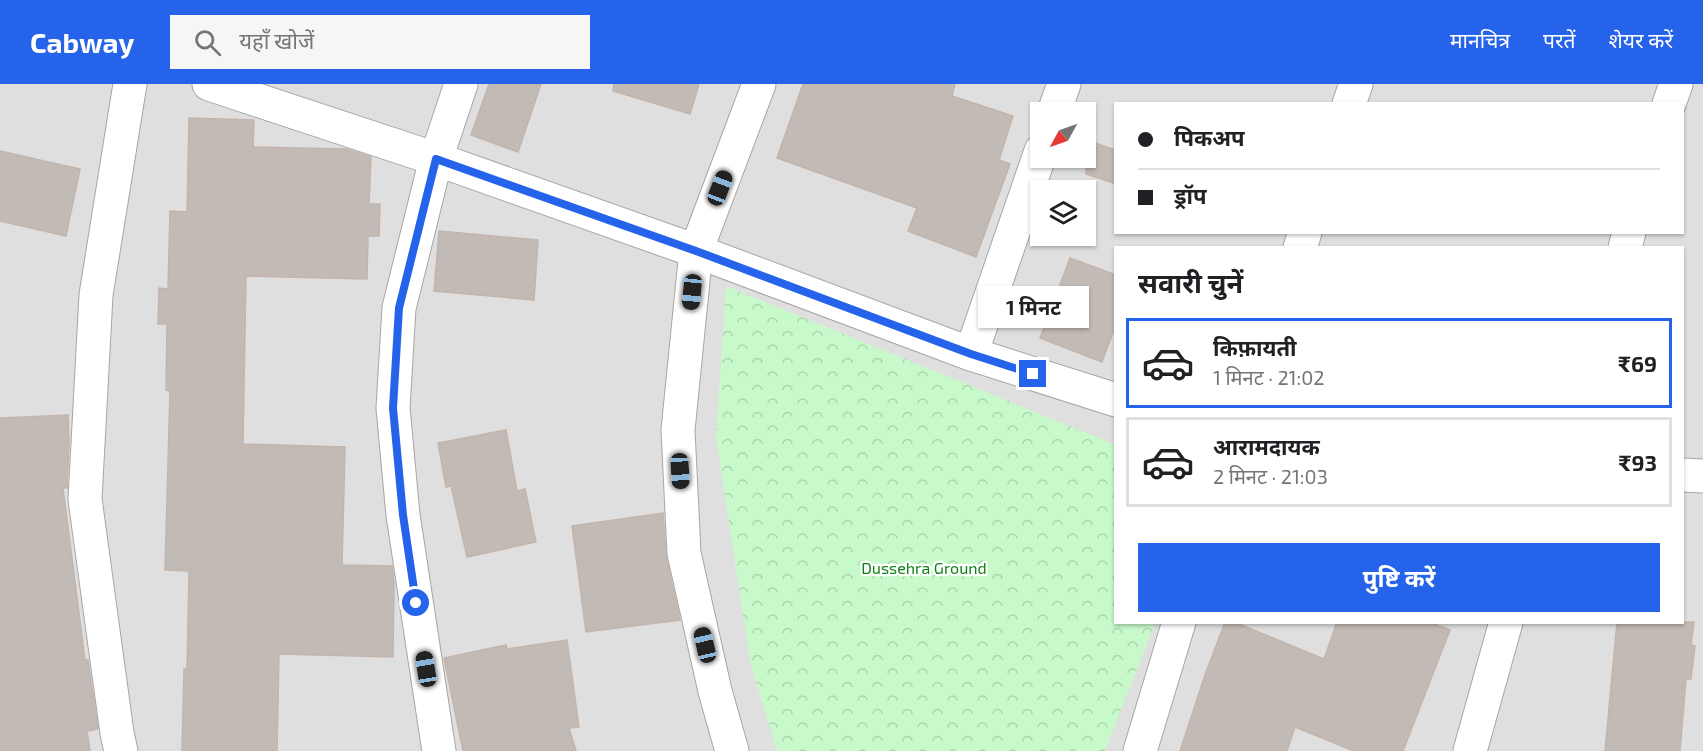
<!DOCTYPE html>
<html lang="hi">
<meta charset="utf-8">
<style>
:root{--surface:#fff;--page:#f6f6f6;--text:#202124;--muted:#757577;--line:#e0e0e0;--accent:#2563eb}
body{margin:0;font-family:"Exo 2","Noto Sans Devanagari",sans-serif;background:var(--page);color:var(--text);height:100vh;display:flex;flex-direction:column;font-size:22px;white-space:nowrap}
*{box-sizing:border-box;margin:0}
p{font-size:20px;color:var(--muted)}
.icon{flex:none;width:33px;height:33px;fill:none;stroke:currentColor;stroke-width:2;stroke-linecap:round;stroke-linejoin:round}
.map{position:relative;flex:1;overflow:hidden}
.side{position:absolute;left:1114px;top:162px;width:570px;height:378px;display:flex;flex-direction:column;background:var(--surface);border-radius:0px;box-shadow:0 2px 4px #0004}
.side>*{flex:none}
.banner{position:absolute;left:1114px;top:18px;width:570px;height:132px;border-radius:0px;box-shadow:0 2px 4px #0004;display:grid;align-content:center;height:132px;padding:0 24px;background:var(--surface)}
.needle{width:39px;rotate:230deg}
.tools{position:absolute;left:1030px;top:18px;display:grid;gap:12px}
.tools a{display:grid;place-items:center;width:66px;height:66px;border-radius:0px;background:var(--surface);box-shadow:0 2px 4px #0004;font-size:30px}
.end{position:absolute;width:27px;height:27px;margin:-14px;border:8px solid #2563eb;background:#fff;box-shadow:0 0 0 3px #fff}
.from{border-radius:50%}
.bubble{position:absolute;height:42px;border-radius:0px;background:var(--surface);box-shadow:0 2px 4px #0004;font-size:20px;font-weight:700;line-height:42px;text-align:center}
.car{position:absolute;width:18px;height:36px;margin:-18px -9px;border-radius:8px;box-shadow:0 0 4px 2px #0007;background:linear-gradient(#222 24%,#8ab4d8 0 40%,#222 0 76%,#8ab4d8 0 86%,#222 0)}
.banner b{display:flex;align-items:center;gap:21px;height:57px;font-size:22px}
.banner b+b{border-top:2px solid var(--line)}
.banner i{width:15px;height:15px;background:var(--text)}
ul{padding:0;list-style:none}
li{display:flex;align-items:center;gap:18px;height:90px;margin:0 12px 9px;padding:0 12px;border:3px solid var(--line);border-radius:0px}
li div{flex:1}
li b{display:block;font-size:22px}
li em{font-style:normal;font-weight:700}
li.on{border-color:var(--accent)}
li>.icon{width:54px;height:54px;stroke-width:1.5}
h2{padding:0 24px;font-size:27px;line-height:72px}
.primary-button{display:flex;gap:12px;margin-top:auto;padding:12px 24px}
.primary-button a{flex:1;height:69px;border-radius:0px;background:var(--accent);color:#fff;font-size:24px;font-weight:700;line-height:69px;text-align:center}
header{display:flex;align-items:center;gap:36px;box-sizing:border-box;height:84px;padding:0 30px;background:var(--accent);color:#fff}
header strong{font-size:28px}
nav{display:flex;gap:33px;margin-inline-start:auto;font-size:21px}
.search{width:420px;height:54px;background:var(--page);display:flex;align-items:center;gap:15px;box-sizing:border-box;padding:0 21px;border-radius:0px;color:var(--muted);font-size:22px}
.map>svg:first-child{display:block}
.residential{fill:#e0dfdf;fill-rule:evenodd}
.park{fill:url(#park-crowns)}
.building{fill:#c2bab5;stroke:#c3b5ab;stroke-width:1.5}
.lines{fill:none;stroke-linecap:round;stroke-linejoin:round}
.minor-casing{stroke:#a6a6a6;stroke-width:35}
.minor{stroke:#fff;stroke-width:33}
.route{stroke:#2563eb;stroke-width:8}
.labels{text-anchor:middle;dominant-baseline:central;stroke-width:4.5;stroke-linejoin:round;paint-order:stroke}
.park-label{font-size:16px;fill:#0f8113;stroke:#fff}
</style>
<header>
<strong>Cabway</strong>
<div class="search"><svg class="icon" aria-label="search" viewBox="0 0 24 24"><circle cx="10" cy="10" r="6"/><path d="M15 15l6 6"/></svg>यहाँ खोजें</div>
<nav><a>मानचित्र</a><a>परतें</a><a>शेयर करें</a></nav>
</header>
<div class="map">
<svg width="1703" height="667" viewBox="0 0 1703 667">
<defs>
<pattern id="park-crowns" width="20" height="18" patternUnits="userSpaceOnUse" patternTransform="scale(1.5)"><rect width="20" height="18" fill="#c8f9ca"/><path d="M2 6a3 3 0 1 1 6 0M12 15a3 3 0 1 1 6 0" fill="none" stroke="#acd5ad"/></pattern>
</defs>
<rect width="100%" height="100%" fill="#f2eee9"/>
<path class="residential" d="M0,0H1703V667H0ZM1116,20H1683V148H1116ZM1041,28H1086V74H1041ZM1041,106H1086V152H1041ZM1116,164H1683V538H1116Z"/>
<path class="park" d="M726,202L1116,361V538L1155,539L1105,667H777L750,577L716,353Z"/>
<g class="building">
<path d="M489,0H541L518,68L471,51Z"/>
<path d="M614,0H699L690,30L613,7Z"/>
<path d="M803,0H955L952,12L1013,32L999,76L1010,80L976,173L908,147L917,124L777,74Z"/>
<path d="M189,34L254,36L253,63L346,65L371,73L369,120H380L379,152H368L367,195L246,192L243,360L345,363L342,481L392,482L394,499L393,573L279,570L277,667H182L184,585H187L189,487L165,486L170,307L166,306L167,240H158L159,204L168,205L170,127L187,128Z"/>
<path d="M1086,56L1116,66V100L1086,90Z"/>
<path d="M0,67L80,85L66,152L0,137Z"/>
<path d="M439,147L538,156L534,216L434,207Z"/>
<path d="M1070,174L1116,191V240L1102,278L1040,254Z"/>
<path d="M68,331L69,358L67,404H63L85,576H88L98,645L87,647L90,667H0V334Z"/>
<path d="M506,346L517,407L525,405L536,458L467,473L451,402L446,403L438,359Z"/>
<path d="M663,429L666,473L680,536L586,548L572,442Z"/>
<path d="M1225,538H1234L1324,575L1337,538H1429L1450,546L1403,667H1354L1295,643L1287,667H1180L1205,591Z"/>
<path d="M1617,538H1694L1691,561L1695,562L1691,595H1686L1680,667H1605Z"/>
<path d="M567,556L579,643L569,644L576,667H463L444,574L506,561L507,565Z"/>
</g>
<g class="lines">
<defs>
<g id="minor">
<path d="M209,0L436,75L696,167L971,270L1116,316"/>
<path d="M1349,20L1356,0"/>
<path d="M1669,20L1676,0"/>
<path d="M1054,28L1064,0"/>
<path d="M1300,164L1305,148"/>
<path d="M1625,164L1629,148"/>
<path d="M971,270L1041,67"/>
<path d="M1683,391L1703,392"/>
<path d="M121,667L117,649L85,415L96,211L130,0"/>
<path d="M439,667L403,431L393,324L399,224L436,75L461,0"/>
<path d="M732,667L715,607L684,469L678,346L696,167L759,0"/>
<path d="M1140,667L1179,538"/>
<path d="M1470,667L1506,538"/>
</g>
</defs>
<use href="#minor" class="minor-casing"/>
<use href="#minor" class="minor"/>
</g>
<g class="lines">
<path class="route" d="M416,519L403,431L393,324L399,224L436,75L696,167L971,270L1033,290"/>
</g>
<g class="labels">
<g class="park-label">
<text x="924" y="483">Dussehra Ground</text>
</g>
</g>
</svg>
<div class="tools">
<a><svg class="needle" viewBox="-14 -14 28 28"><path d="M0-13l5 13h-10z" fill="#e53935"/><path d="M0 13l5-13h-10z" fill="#757577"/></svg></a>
<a><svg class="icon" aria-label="layers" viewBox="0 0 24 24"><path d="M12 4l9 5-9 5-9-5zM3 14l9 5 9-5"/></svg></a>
</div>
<i class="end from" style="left:416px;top:519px"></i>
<i class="end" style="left:1033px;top:290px"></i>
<div class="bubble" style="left:978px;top:202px;width:111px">1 मिनट</div>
<i class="car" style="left:720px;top:104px;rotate:21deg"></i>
<i class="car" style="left:692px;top:208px;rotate:186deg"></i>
<i class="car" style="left:680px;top:387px;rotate:177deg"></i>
<i class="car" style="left:705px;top:561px;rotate:347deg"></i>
<i class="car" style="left:426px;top:585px;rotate:351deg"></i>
<div class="banner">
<b><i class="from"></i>पिकअप</b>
<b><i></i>ड्रॉप</b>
</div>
<section class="side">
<h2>सवारी चुनें</h2>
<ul>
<li class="on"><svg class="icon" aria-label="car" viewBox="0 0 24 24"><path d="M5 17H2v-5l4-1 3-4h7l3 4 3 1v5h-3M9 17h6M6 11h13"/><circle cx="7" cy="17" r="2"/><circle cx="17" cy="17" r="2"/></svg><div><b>किफ़ायती</b><p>1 मिनट · 21:02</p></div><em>₹69</em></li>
<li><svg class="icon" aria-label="car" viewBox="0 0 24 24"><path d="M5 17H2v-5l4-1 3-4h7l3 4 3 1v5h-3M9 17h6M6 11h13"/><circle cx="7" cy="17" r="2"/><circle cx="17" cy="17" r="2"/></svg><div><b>आरामदायक</b><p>2 मिनट · 21:03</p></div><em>₹93</em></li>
</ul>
<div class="primary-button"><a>पुष्टि करें</a></div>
</section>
</div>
